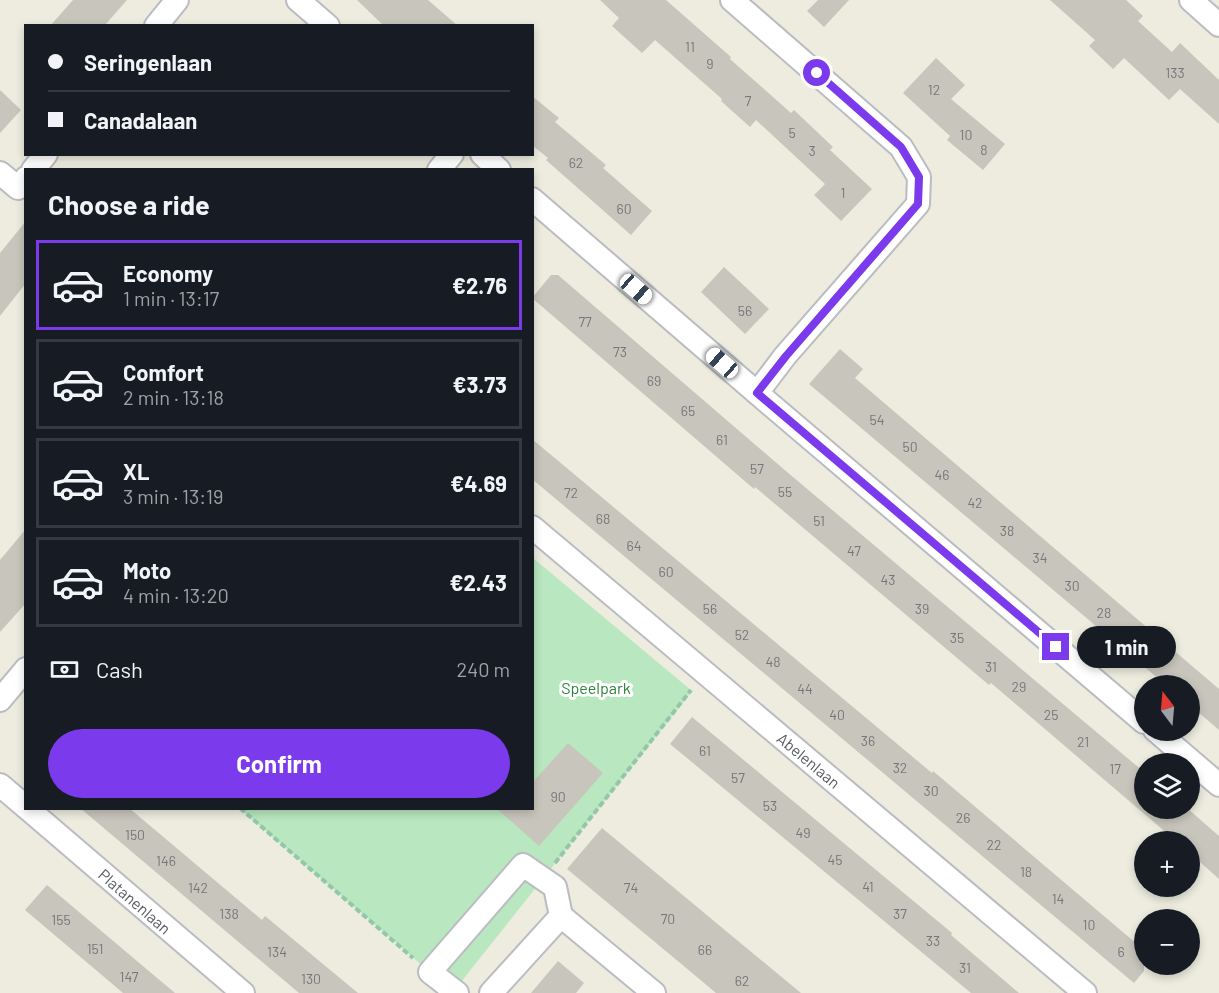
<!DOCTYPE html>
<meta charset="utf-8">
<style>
:root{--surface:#171b24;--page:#242831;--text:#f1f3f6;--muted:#9ea1a6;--line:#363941;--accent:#7c3aed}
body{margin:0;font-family:Barlow,sans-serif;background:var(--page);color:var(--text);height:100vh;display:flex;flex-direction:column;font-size:22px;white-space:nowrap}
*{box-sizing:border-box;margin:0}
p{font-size:20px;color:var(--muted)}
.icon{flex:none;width:33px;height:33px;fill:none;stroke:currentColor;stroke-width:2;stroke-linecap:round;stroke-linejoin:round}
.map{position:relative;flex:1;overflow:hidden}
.drawer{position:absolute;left:24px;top:168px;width:510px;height:642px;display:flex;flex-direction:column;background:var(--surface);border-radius:0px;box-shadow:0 3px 9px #0003}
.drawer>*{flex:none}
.hud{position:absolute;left:24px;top:24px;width:510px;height:132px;border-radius:0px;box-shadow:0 3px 9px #0003;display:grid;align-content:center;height:132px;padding:0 24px;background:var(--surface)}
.needle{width:39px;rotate:344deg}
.controls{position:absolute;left:1134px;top:675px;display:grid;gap:12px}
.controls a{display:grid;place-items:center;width:66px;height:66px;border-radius:50%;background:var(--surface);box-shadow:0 3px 9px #0003;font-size:30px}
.end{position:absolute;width:27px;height:27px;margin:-14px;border:8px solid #7c3aed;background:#fff;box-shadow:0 0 0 3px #fff}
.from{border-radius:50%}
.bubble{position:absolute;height:42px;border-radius:21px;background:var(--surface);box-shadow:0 3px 9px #0003;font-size:20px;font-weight:700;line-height:42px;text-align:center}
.car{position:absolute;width:18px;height:36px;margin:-18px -9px;border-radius:8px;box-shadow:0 0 4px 2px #0007;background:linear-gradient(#fff 24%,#345 0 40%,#fff 0 76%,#345 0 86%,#fff 0)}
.hud b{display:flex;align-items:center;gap:21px;height:57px;font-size:22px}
.hud b+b{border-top:2px solid var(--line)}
.hud i{width:15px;height:15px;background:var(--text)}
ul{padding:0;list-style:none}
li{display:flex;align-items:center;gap:18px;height:90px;margin:0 12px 9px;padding:0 12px;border:3px solid var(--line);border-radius:0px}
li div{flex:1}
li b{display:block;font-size:22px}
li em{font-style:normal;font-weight:700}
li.on{border-color:var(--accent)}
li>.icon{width:54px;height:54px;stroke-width:1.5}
h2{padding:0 24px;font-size:27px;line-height:72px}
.pay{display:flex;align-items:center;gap:15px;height:66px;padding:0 24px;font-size:22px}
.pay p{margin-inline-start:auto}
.primary-button{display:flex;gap:12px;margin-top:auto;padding:12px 24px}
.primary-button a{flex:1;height:69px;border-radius:36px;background:var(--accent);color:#fff;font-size:24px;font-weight:700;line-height:69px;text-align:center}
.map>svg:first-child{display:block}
.green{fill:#b9e7bf}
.building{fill:#c8c6bc}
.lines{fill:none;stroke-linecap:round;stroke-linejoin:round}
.minor-casing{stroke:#babcc2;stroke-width:26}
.path{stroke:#92c8a9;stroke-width:4;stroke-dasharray:6 3;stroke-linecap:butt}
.minor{stroke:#fff;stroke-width:22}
.route{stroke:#7c3aed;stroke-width:8}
.labels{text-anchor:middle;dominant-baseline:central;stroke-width:6;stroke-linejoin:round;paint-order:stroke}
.number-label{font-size:14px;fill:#747678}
.park-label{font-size:16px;fill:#2e843e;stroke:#fff}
.street-label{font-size:16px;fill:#585b62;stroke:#fff}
</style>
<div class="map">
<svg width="1219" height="993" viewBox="0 0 1219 993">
<rect width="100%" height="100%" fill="#edecdf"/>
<path class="green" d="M533,558L692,691L453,992L240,809L532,808Z"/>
<g class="building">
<path d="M73,0H127L104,26H50Z"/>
<path d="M357,0H428L458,26H384Z"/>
<path d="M600,0H666L731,57L730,59L791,113L794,110L833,147L830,150L872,189L841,221L814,195L825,184L756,120L750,127L721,101L722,99L655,40L642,53L612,26L619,18Z"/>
<path d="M818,0H849L824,27L807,11Z"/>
<path d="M1050,0H1126L1143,16L1138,21L1172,52L1180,43L1219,80V124L1180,89L1169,100L1124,58L1113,69L1089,46L1095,40Z"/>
<path d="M936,58L965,85L951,99L1005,144L983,170L947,140L950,136L903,93Z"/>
<path d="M0,90L21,110L0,133Z"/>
<path d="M532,96L559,118L555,122L606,165L603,168L652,211L631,235L546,160L548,158L532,145Z"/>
<path d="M26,221V283L0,316V253Z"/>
<path d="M724,267L769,309L745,334L701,292Z"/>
<path d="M551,275H558L787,472L1144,772V808H1187L1219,836V879L1190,853V842L1176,841L991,683L989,685L755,487L754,489L532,298Z"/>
<path d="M840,349L863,369L855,378L1219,689V730L1190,705V686H1167L809,384Z"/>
<path d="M532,439L932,773L933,771L1144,950V971L1134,983L532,479Z"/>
<path d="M26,529V603L0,632V560Z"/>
<path d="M692,717L952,933L951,935L1019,993H971L670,744Z"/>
<path d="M568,743L603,773L539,846L496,808H532V783Z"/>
<path d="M80,808H129L262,920L265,916L358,993H299Z"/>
<path d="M602,828L732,936L801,993H716L697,977L567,869Z"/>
<path d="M47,885L131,956L175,993H123L25,910Z"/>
<path d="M558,961L584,983L576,993H531Z"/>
</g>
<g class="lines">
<defs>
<g id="minor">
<path d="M298,0L328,26"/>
<path d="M732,0L901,147L919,177L918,204L785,356L757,393"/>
<path d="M1191,0L1219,25"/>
<path d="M156,26L177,0"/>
<path d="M482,154L499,170"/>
<path d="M33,170L46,154"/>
<path d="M439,170L452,154"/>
<path d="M0,173L18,188L26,178"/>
<path d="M532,199L757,393L1144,722"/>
<path d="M532,527L1085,993"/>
<path d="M0,700L26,669"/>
<path d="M1155,730L1219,785"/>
<path d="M0,785L26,807"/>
<path d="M27,808L243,993"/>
<path d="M457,993L430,972L523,865L555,887L561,916"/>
<path d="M491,993L561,916L654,993"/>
</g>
</defs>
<use href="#minor" class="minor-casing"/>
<g class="path">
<path d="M240,808L413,958"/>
<path d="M555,863L691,690"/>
</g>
<use href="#minor" class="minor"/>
</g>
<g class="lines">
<path class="route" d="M817,73L901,147L919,177L918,204L786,356L757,393L1056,647"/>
</g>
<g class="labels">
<g class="number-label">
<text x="690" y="46">11</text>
<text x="710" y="63">9</text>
<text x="1175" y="72">133</text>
<text x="934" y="89">12</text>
<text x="748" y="100">7</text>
<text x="792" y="132">5</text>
<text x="966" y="134">10</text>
<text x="984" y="149">8</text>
<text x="812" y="150">3</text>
<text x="576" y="162">62</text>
<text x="843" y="192">1</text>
<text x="624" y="208">60</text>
<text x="745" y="310">56</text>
<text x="585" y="321">77</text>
<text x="620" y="351">73</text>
<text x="654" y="380">69</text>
<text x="688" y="410">65</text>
<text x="877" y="419">54</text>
<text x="722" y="439">61</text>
<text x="910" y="446">50</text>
<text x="757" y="468">57</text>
<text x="942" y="474">46</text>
<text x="785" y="491">55</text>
<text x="571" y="492">72</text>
<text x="975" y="502">42</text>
<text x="603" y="518">68</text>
<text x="819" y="520">51</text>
<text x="1007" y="530">38</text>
<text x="634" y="545">64</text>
<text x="854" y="550">47</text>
<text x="1040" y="557">34</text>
<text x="666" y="571">60</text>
<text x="888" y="579">43</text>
<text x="1072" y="585">30</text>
<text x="710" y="608">56</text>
<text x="922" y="608">39</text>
<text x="1104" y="612">28</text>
<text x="742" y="634">52</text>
<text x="957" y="637">35</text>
<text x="773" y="661">48</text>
<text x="991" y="666">31</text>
<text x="1019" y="686">29</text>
<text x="805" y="688">44</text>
<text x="837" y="714">40</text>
<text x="1051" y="714">25</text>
<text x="868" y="740">36</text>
<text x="1083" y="741">21</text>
<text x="705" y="750">61</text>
<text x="900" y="767">32</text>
<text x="1115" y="768">17</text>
<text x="738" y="777">57</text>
<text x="931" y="790">30</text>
<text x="558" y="796">90</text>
<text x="770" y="805">53</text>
<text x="963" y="817">26</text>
<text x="803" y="832">49</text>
<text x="135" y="834">150</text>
<text x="994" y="844">22</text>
<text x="835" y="859">45</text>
<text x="166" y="860">146</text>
<text x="1026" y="871">18</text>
<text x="868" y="886">41</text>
<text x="198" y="887">142</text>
<text x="631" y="887">74</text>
<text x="1058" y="898">14</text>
<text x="229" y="913">138</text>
<text x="900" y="913">37</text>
<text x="668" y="918">70</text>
<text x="61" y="919">155</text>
<text x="1089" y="924">10</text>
<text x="933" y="940">33</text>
<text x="95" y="948">151</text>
<text x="705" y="949">66</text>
<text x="277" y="951">134</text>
<text x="1121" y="951">6</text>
<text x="965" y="967">31</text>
<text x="129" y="976">147</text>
<text x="311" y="978">130</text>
<text x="742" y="980">62</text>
</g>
<g class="park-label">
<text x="596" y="687">Speelpark</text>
</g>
<g class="street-label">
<text transform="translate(809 760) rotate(40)">Abelenlaan</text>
<text transform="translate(135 901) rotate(41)">Platanenlaan</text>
</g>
</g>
</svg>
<div class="controls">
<a><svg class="needle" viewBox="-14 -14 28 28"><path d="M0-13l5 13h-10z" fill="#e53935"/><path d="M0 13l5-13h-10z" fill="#9ea1a6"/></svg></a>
<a><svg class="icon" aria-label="layers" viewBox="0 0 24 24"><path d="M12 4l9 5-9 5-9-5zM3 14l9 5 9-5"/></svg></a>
<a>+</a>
<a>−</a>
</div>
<i class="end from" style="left:817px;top:73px"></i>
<i class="end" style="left:1056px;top:647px"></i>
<div class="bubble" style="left:1077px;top:626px;width:99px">1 min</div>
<i class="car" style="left:636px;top:289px;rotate:131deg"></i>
<i class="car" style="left:722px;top:363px;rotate:311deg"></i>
<div class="hud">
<b><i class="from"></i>Seringenlaan</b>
<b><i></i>Canadalaan</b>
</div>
<section class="drawer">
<h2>Choose a ride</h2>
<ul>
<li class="on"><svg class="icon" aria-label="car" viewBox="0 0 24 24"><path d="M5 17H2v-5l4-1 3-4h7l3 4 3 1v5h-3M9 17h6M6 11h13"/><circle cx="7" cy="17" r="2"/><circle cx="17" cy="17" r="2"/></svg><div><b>Economy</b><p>1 min · 13:17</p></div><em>€2.76</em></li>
<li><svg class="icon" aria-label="car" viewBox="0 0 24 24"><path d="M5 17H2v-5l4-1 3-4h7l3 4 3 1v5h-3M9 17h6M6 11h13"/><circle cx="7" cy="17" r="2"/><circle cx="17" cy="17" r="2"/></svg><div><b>Comfort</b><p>2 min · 13:18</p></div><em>€3.73</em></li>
<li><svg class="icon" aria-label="car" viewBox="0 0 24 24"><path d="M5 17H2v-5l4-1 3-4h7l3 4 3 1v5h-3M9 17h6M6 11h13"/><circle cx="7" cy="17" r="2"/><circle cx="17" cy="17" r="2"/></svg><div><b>XL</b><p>3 min · 13:19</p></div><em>€4.69</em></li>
<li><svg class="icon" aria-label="car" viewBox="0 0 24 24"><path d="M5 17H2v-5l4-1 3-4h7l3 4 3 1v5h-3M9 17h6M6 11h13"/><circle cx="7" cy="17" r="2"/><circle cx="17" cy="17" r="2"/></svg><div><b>Moto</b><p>4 min · 13:20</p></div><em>€2.43</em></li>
</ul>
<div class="pay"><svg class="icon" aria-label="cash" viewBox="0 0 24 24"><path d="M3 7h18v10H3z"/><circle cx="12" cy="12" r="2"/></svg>Cash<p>240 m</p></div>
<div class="primary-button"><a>Confirm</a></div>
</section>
</div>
